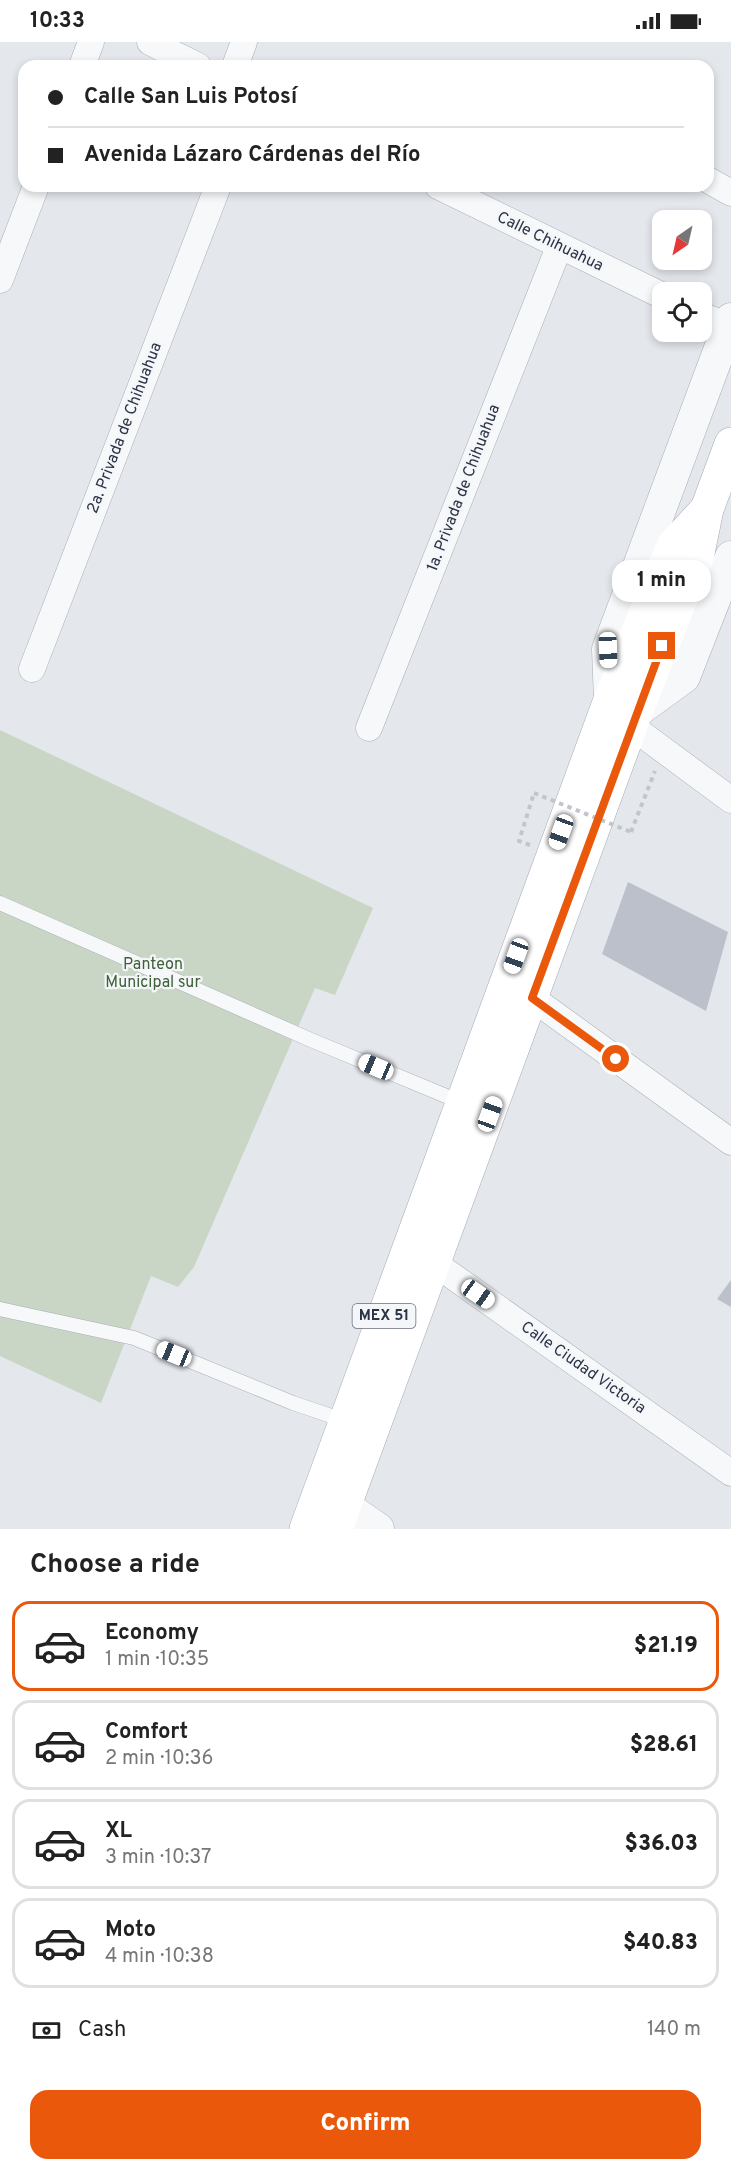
<!DOCTYPE html>
<meta charset="utf-8">
<style>
:root{--surface:#fff;--page:#f6f6f6;--text:#222;--muted:#767676;--line:#e0e0e0;--accent:#ea580c}
body{margin:0;font-family:Overpass,sans-serif;background:var(--page);color:var(--text);height:100vh;display:flex;flex-direction:column;font-size:22px;white-space:nowrap}
*{box-sizing:border-box;margin:0}
p{font-size:20px;color:var(--muted)}
.icon{flex:none;width:33px;height:33px;fill:none;stroke:currentColor;stroke-width:2;stroke-linecap:round;stroke-linejoin:round}
.map{position:relative;height:1487px;overflow:hidden}
.drawer{display:flex;flex-direction:column;background:var(--surface);flex:1}
.drawer>*{flex:none}
.banner{position:absolute;left:18px;top:18px;width:696px;height:132px;border-radius:18px;box-shadow:0 3px 9px #0003;display:grid;align-content:center;height:132px;padding:0 30px;background:var(--surface)}
.needle{width:39px;rotate:214deg}
.fabs{position:absolute;left:652px;top:168px;display:grid;gap:12px}
.fabs a{display:grid;place-items:center;width:60px;height:60px;border-radius:12px;background:var(--surface);box-shadow:0 3px 9px #0003;font-size:30px}
.end{position:absolute;width:27px;height:27px;margin:-14px;border:8px solid #ea580c;background:#fff;box-shadow:0 0 0 3px #fff}
.from{border-radius:50%}
.bubble{position:absolute;height:42px;border-radius:18px;background:var(--surface);box-shadow:0 3px 9px #0003;font-size:20px;font-weight:800;line-height:42px;text-align:center}
.car{position:absolute;width:18px;height:36px;margin:-18px -9px;border-radius:8px;box-shadow:0 0 4px 2px #0007;background:linear-gradient(#fff 24%,#345 0 40%,#fff 0 76%,#345 0 86%,#fff 0)}
.banner b{display:flex;align-items:center;gap:21px;height:57px;font-size:22px}
.banner b+b{border-top:2px solid var(--line)}
.banner i{width:15px;height:15px;background:var(--text)}
ul{padding:0;list-style:none}
li{display:flex;align-items:center;gap:18px;height:90px;margin:0 12px 9px;padding:0 18px;border:3px solid var(--line);border-radius:18px}
li div{flex:1}
li b{display:block;font-size:22px}
li em{font-style:normal;font-weight:800}
li.current{border-color:var(--accent)}
li>.icon{width:54px;height:54px;stroke-width:1.5}
h2{padding:0 30px;font-size:27px;line-height:72px}
.pay{display:flex;align-items:center;gap:15px;height:66px;padding:0 30px;font-size:22px}
.pay p{margin-inline-start:auto}
.cta{display:flex;gap:12px;margin-top:auto;padding:12px 30px}
.cta a{flex:1;height:69px;border-radius:18px;background:var(--accent);color:#fff;font-size:24px;font-weight:800;line-height:69px;text-align:center}
.status{display:flex;justify-content:space-between;align-items:center;height:42px;padding:0 30px;background:var(--surface);direction:ltr}
.status svg{height:16px;fill:currentColor}
.map>svg:first-child{display:block}
.green{fill:#c9d6c5}
.building{fill:#bbc0ca}
.lines{fill:none;stroke-linecap:round;stroke-linejoin:round}
.service-casing{stroke:#a9aeb7;stroke-width:15}
.minor-casing{stroke:#a9aeb7;stroke-width:27}
.tertiary-casing{stroke:#a9aeb7;stroke-width:33}
.primary-casing{stroke:#a3abb8;stroke-width:34}
.path{stroke:#c2c5cb;stroke-width:4;stroke-dasharray:4.5 4.5;stroke-linecap:butt}
.service{stroke:#f7f8fa;stroke-width:14}
.minor{stroke:#f7f8fa;stroke-width:26}
.tertiary{stroke:#f7f8fa;stroke-width:32}
.primary{stroke:#fff;stroke-width:33}
.path-bridge{stroke:#c2c5cb;stroke-width:4;stroke-dasharray:4.5 4.5;stroke-linecap:butt}
.route{stroke:#ea580c;stroke-width:8}
.labels{text-anchor:middle;dominant-baseline:central;stroke-width:4.5;stroke-linejoin:round;paint-order:stroke}
.shield{fill:#f4f6f9;stroke:#676e7b;stroke-width:1.5}
.shield-label{font-size:15px;font-weight:bold;fill:#2b3445}
.street-label{font-size:16px;fill:#2b3445;stroke:#f4f6f9}
.park-label{font-size:16px;fill:#3f6138;stroke:#f4f6f9}
</style>
<div class="status"><b>10:33</b><svg viewBox="0 0 49 12"><path d="M0 12V9h3v3zM5 12V6h3v6zM10 12V3h3v9zM15 12V0h3v12zM26 1h20v11H26zM47 4h2v5h-2z"/></svg></div>
<div class="map">
<svg width="731" height="1487" viewBox="0 0 731 1487">
<rect width="100%" height="100%" fill="#e4e7ec"/>
<path class="green" d="M0,688L373,866L335,953L315,946L194,1225L178,1245L151,1234L101,1361L0,1314Z"/>
<g class="building">
<path d="M628,840L728,890L706,969L602,912Z"/>
<path d="M731,1238V1265L717,1257Z"/>
</g>
<g class="lines">
<defs>
<g id="service">
<path d="M0,861L311,998L463,1061"/>
<path d="M0,1267L134,1296L293,1361L346,1379"/>
</g>
<g id="minor">
<path d="M150,0L198,24"/>
<path d="M82,24L91,0"/>
<path d="M235,24L244,0"/>
<path d="M708,138L731,151"/>
<path d="M438,144L663,254"/>
<path d="M0,238L36,144"/>
<path d="M702,273L728,285"/>
<path d="M32,627L218,144"/>
<path d="M631,684L731,758"/>
<path d="M369,686L559,205"/>
<path d="M532,956L731,1100"/>
<path d="M434,1221L731,1431"/>
</g>
<g id="tertiary">
<path d="M610,658L608,607L731,277"/>
<path d="M636,670L684,635L731,515"/>
<path d="M345,1464L378,1487"/>
</g>
<g id="primary">
<path d="M306,1487L610,658L673,504L707,467"/>
<path d="M336,1487L636,670L697,516L707,467L731,402"/>
</g>
</defs>
<use href="#service" class="service-casing"/>
<use href="#minor" class="minor-casing"/>
<use href="#tertiary" class="tertiary-casing"/>
<use href="#primary" class="primary-casing"/>
<g class="path">
<path d="M631,790L655,729"/>
<path d="M530,803L519,799L534,751"/>
</g>
<use href="#service" class="service"/>
<use href="#minor" class="minor"/>
<use href="#tertiary" class="tertiary"/>
<use href="#primary" class="primary"/>
<path class="path-bridge" d="M534,751L631,790"/>
</g>
<g class="lines">
<path class="route" d="M616,1017L532,956L662,604"/>
</g>
<g class="labels">
<rect class="shield" x="352.5" y="1262" width="63" height="24" rx="4.5"/>
<g class="shield-label">
<text x="384" y="1274">MEX 51</text>
</g>
<g class="street-label">
<text transform="translate(550 200) rotate(26)">Calle Chihuahua</text>
<text transform="translate(125 386) rotate(-69)">2a. Privada de Chihuahua</text>
<text transform="translate(464 446) rotate(-69)">1a. Privada de Chihuahua</text>
<text transform="translate(583 1326) rotate(35)">Calle Ciudad Victoria</text>
</g>
<g class="park-label">
<text x="153" y="923">Panteon<tspan x="153" dy="18">Municipal sur</tspan></text>
</g>
</g>
</svg>
<div class="fabs">
<a><svg class="needle" viewBox="-14 -14 28 28"><path d="M0-13l5 13h-10z" fill="#e53935"/><path d="M0 13l5-13h-10z" fill="#767676"/></svg></a>
<a><svg class="icon" aria-label="locate" viewBox="0 0 24 24"><circle cx="12" cy="12" r="6"/><path d="M12 2v4M12 18v4M2 12h4M18 12h4"/></svg></a>
</div>
<i class="end from" style="left:616px;top:1017px"></i>
<i class="end" style="left:662px;top:604px"></i>
<div class="bubble" style="left:612px;top:518px;width:99px">1 min</div>
<i class="car" style="left:608px;top:608px;rotate:178deg"></i>
<i class="car" style="left:561px;top:790px;rotate:200deg"></i>
<i class="car" style="left:516px;top:914px;rotate:200deg"></i>
<i class="car" style="left:376px;top:1025px;rotate:293deg"></i>
<i class="car" style="left:490px;top:1072px;rotate:20deg"></i>
<i class="car" style="left:478px;top:1252px;rotate:125deg"></i>
<i class="car" style="left:174px;top:1312px;rotate:292deg"></i>
<div class="banner">
<b><i class="from"></i>Calle San Luis Potosí</b>
<b><i></i>Avenida Lázaro Cárdenas del Río</b>
</div>
</div>
<section class="drawer">
<h2>Choose a ride</h2>
<ul>
<li class="current"><svg class="icon" aria-label="car" viewBox="0 0 24 24"><path d="M5 17H2v-5l4-1 3-4h7l3 4 3 1v5h-3M9 17h6M6 11h13"/><circle cx="7" cy="17" r="2"/><circle cx="17" cy="17" r="2"/></svg><div><b>Economy</b><p>1 min · 10:35</p></div><em>$21.19</em></li>
<li><svg class="icon" aria-label="car" viewBox="0 0 24 24"><path d="M5 17H2v-5l4-1 3-4h7l3 4 3 1v5h-3M9 17h6M6 11h13"/><circle cx="7" cy="17" r="2"/><circle cx="17" cy="17" r="2"/></svg><div><b>Comfort</b><p>2 min · 10:36</p></div><em>$28.61</em></li>
<li><svg class="icon" aria-label="car" viewBox="0 0 24 24"><path d="M5 17H2v-5l4-1 3-4h7l3 4 3 1v5h-3M9 17h6M6 11h13"/><circle cx="7" cy="17" r="2"/><circle cx="17" cy="17" r="2"/></svg><div><b>XL</b><p>3 min · 10:37</p></div><em>$36.03</em></li>
<li><svg class="icon" aria-label="car" viewBox="0 0 24 24"><path d="M5 17H2v-5l4-1 3-4h7l3 4 3 1v5h-3M9 17h6M6 11h13"/><circle cx="7" cy="17" r="2"/><circle cx="17" cy="17" r="2"/></svg><div><b>Moto</b><p>4 min · 10:38</p></div><em>$40.83</em></li>
</ul>
<div class="pay"><svg class="icon" aria-label="cash" viewBox="0 0 24 24"><path d="M3 7h18v10H3z"/><circle cx="12" cy="12" r="2"/></svg>Cash<p>140 m</p></div>
<div class="cta"><a>Confirm</a></div>
</section>
